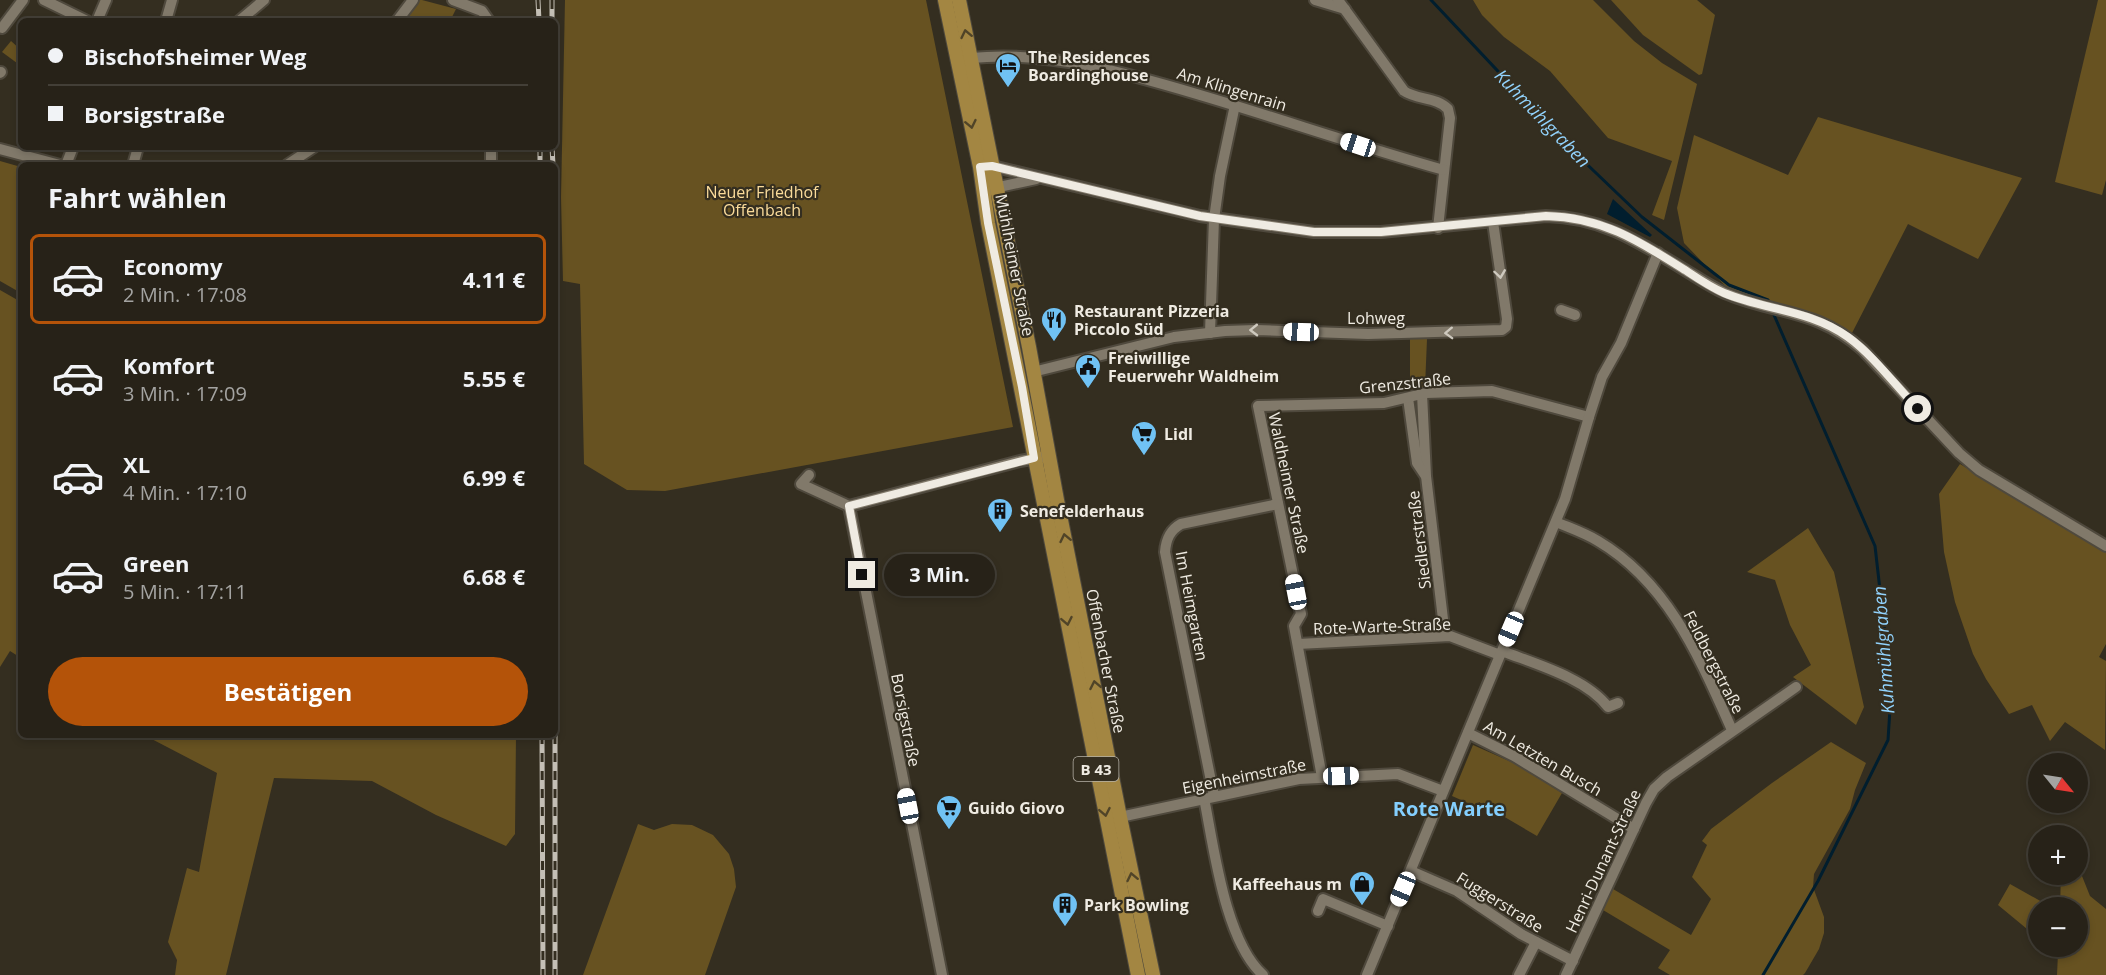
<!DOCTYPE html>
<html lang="de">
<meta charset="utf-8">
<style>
:root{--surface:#272218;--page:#332f25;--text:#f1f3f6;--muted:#a4a4a2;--line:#433f37;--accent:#b45309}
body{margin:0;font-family:"Open Sans",sans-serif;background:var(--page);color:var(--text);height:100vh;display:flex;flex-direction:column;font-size:22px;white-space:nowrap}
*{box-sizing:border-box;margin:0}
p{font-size:20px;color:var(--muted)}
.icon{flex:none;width:33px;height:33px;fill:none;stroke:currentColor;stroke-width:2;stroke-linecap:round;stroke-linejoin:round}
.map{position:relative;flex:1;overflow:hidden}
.drawer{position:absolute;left:18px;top:162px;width:540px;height:576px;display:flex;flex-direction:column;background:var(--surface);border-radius:9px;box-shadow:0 3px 9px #0003,0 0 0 2px var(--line)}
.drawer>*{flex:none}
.guide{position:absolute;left:18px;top:18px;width:540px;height:132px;border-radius:9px;box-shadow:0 3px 9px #0003,0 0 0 2px var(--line);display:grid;align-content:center;height:132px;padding:0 30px;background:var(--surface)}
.needle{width:39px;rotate:120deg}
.controls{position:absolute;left:2028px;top:753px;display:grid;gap:12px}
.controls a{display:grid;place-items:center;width:60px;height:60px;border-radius:50%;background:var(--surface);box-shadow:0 3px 9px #0003,0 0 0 2px var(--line);font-size:30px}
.end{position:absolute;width:27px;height:27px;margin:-14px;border:8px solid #efebe2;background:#111;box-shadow:0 0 0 3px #111}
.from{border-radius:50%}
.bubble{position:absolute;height:42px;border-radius:21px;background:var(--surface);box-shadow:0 3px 9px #0003,0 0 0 2px var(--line);font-size:20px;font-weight:700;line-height:42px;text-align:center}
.car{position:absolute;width:18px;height:36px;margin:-18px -9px;border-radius:8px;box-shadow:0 0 4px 2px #0007;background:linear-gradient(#fff 24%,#345 0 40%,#fff 0 76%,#345 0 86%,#fff 0)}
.guide b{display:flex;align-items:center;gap:21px;height:57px;font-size:22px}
.guide b+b{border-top:2px solid var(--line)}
.guide i{width:15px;height:15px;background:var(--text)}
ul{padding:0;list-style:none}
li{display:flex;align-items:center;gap:18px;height:90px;margin:0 12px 9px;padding:0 18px;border:3px solid transparent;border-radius:9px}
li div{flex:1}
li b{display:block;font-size:22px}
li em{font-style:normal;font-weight:700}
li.on{border-color:var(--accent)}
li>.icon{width:54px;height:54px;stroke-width:1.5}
h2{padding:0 30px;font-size:27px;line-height:72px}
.cta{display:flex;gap:12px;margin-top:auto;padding:12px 30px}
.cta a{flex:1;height:69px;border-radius:36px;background:var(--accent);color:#fff;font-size:24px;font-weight:700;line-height:69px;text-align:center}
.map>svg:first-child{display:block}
.green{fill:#675221}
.water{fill:#011e2e}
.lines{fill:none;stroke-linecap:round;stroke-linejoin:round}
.stream{stroke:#011e2e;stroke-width:3}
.minor-casing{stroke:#4f493d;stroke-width:14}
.major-casing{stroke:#4f493d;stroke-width:16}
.minor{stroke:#81796a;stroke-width:10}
.major{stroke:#a38642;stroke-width:14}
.rail-casing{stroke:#c4bfb5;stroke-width:5}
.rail{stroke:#342e20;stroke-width:3;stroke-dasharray:9;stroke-linecap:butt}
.oneway{stroke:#504428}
.oneway2{stroke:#cec9be}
.route{stroke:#efebe2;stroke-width:8}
.labels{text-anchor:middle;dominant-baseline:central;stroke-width:4.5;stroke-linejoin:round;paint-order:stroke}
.shield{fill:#342e20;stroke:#b7b2a8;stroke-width:1.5}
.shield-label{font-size:15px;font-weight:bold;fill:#efebe2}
.poi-label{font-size:16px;font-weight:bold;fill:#efebe2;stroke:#342e20;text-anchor:start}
.street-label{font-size:16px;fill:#efebe2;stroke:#342e20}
.park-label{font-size:16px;fill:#fadb9a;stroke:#342e20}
.water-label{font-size:18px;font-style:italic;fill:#92d3fd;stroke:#342e20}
.quarter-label{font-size:20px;font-weight:bold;fill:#84cffe;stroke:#342e20}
</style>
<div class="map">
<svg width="2106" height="975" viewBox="0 0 2106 975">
<rect width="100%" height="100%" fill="#342e20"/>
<g class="green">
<path d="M419,0H422L456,9L450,21H402Z"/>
<path d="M565,0H926L1013,427L665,491L627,490L584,464L580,284L563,281L561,197Z"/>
<path d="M1473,0H1593L1634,41L1662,63L1697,84L1664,220L1652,215L1672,161L1608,138L1550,71L1504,37L1482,15Z"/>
<path d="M1611,0H1697L1715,15L1702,74L1699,75L1643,35Z"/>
<path d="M2098,0H2106V180L2102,195L2055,182Z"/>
<path d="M11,41L21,50V66L2,52Z"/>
<path d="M1818,117L2022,178L1978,259L1908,224L1852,333L1825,320L1732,293L1684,243L1677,208L1694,135L1788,175Z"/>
<path d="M0,161L21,167V293L0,281Z"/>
<path d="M0,290L21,302V658L10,651L0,667Z"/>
<path d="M1410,339H1427L1425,387H1410Z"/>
<path d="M1960,464L2106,551V644L2099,657L2106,661L2105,750L2065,722L2050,741L2032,705L2009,714L1986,679L1973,654L1955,602L1944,552L1939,494Z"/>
<path d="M1808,528L1834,572L1864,707L1856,725L1793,677L1811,665L1790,625L1775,580L1747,572Z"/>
<path d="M144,735H516L515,834L506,846L436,815L372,781L274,778L226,975H175L177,960L168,942L187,868L199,872L217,773Z"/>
<path d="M1831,742L1866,763L1855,790L1850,809L1814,874L1813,887L1824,917V933L1819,949L1805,973L1803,975H1670L1658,968L1670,950L1603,910L1613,889L1691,935L1711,899L1692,877L1707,845L1702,841L1711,829L1772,783Z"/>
<path d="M1473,745L1516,764L1562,793L1537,836L1479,802L1477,807L1452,796Z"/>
<path d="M638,824L654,830L672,824L692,825L713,835L729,854L734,869L736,887L705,975H583Z"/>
<path d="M2078,866L2090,896L2106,909V975H2057L2058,953L2049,947L2078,946V908L2060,907L2061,875L2078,874Z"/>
<path d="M2010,884L2051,907L2038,908V938L1998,905Z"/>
</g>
<path class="water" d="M1613,199L1652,235L1650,237L1607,214Z"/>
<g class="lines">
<g class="stream">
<path d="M1431,0L1572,150L1642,217L1729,285L1768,300"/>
<path d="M1763,975L1818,881L1888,740L1890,709L1885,634L1875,546L1774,315"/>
</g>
<defs>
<g id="minor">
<path d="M44,0L87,21"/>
<path d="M453,0L482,11L489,21"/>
<path d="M1315,0L1345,9"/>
<path d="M1338,0L1404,91C1417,100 1437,97 1448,109L1450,118L1438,228"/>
<path d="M97,21L106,0"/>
<path d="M166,21L172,0"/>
<path d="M239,21L264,0"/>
<path d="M397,21L413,0"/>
<path d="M2,28L23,0"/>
<path d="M971,58C1049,50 1126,73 1200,95C1281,119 1362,147 1444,170"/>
<path d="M0,73L1,72"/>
<path d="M0,149L60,165"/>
<path d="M66,165L73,147"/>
<path d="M133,165L138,147"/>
<path d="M287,165L314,147"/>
<path d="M491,165V147"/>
<path d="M986,167L992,166L1200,216L1314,232H1381L1546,216C1602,217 1639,242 1685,270C1698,278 1711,287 1725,293C1777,315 1816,308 1863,350L1959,453L1979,470L2106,546"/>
<path d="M990,189L1036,179"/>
<path d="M1561,310L1575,315"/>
<path d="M1210,333L1214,219L1220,176L1235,105"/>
<path d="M1033,372L1174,337L1225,331L1256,330L1368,334L1502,330L1506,327L1507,319L1493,222"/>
<path d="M1422,394L1426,476L1445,636"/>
<path d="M1408,398L1417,463L1425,475"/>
<path d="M809,475L801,484L849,506"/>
<path d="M849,506L942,975"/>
<path d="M849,506L1020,461L1043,457"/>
<path d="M1556,522C1570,528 1585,533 1598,541C1669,583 1700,659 1732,730"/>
<path d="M1298,644L1450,636L1500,655"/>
<path d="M1502,651C1535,664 1586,678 1608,707L1618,703"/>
<path d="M1468,733L1514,756L1634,829"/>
<path d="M1322,777L1294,626L1301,614L1258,406L1384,403L1426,393L1492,391L1589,417"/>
<path d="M1214,796L1165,552C1166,539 1170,530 1181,524L1278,504"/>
<path d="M1204,798C1214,848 1225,941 1263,975"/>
<path d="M1120,817L1299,779L1398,774L1443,791"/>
<path d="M1411,871L1457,891L1521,934L1573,961"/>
<path d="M1318,911L1323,899L1388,926"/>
<path d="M1367,975L1565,499L1589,417L1602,377L1621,343L1658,253"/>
<path d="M1519,975L1536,942"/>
<path d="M1566,975L1646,803L1654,789L1667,777L1796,687"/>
</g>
<g id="major">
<path d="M945,0L980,167L988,223L1138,975"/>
<path d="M959,0L1029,347L1057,500L1120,817L1153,975"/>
</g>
</defs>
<use href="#minor" class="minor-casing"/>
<use href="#major" class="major-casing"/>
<use href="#minor" class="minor"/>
<use href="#major" class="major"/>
<defs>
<g id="rail">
<path d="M538,0L539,21"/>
<path d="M552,0V21"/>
<path d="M540,147V165"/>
<path d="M552,147L553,165"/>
<path d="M542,735L543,975"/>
<path d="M555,735V975"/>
</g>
</defs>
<use href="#rail" class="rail-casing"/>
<use href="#rail" class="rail"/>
</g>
<defs><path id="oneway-chevron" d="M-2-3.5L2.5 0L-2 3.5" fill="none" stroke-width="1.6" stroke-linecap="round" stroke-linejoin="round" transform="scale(1.5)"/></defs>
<g class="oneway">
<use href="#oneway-chevron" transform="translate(966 34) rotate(-102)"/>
<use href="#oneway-chevron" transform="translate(971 124) rotate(78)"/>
<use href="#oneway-chevron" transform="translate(1065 538) rotate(-102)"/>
<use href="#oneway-chevron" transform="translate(1067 621) rotate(79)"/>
<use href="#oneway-chevron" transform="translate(1095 685) rotate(-101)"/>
<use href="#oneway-chevron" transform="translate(1105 812) rotate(79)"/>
<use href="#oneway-chevron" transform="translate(1132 877) rotate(-102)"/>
</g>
<g class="oneway2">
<use href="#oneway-chevron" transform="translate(1500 274) rotate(82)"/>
<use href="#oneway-chevron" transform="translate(1254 330) rotate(179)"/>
<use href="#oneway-chevron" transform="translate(1449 333) rotate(178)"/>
</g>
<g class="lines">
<path class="route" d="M862,575L849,506L1034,458L1022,387L988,223L980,167L992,166L1200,216L1314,232H1381L1546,216C1602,217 1639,241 1685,270C1697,278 1710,287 1724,293C1765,310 1811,310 1848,337C1873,355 1896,386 1918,409"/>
</g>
<defs>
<symbol id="hotel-pin" viewBox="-11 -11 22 30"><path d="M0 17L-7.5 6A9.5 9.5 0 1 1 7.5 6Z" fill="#70c2f4" stroke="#342e20"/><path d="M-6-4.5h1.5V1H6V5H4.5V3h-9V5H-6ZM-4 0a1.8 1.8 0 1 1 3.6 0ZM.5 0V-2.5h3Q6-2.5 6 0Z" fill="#111"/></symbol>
<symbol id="restaurant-pin" viewBox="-11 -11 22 30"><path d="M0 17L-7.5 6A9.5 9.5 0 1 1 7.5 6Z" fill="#70c2f4" stroke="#342e20"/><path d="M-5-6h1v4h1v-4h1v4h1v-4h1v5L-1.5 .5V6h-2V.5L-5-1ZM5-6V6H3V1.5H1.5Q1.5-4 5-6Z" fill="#111"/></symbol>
<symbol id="civic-pin" viewBox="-11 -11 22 30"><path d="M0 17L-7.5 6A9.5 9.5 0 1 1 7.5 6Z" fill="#70c2f4" stroke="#342e20"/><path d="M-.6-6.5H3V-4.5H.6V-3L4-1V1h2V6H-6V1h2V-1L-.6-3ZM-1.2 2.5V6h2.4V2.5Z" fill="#111"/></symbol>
<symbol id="supermarket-pin" viewBox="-11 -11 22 30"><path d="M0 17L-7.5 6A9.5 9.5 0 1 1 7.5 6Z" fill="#70c2f4" stroke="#342e20"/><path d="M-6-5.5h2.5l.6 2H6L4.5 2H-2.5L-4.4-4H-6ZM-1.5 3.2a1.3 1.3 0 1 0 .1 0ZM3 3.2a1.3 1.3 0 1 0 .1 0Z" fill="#111"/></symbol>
<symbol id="building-pin" viewBox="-11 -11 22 30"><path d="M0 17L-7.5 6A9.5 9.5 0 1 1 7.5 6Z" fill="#70c2f4" stroke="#342e20"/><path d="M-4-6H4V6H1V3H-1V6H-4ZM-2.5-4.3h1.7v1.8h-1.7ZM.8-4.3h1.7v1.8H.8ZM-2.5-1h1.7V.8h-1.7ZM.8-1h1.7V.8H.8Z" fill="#111"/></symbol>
<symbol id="shop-pin" viewBox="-11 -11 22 30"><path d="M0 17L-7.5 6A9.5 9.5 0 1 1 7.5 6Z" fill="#70c2f4" stroke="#342e20"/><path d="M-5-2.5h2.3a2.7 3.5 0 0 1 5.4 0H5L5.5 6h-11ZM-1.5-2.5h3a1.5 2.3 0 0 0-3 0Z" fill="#111"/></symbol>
</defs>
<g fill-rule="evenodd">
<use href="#hotel-pin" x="993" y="51" width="30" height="40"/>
<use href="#restaurant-pin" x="1039" y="305" width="30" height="40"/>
<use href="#civic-pin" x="1073" y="352" width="30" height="40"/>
<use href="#supermarket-pin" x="1129" y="419" width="30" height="40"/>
<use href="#building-pin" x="985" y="496" width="30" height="40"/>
<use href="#supermarket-pin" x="934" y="793" width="30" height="40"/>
<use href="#shop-pin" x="1347" y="869" width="30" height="40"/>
<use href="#building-pin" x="1050" y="890" width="30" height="40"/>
</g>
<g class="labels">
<rect class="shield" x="1073.5" y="757" width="45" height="24" rx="4.5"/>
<g class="shield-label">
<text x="1096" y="769">B 43</text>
</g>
<g class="poi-label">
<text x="1028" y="57">The Residences<tspan x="1028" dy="18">Boardinghouse</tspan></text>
<text x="1074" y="311">Restaurant Pizzeria<tspan x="1074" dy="18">Piccolo Süd</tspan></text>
<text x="1108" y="358">Freiwillige<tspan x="1108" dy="18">Feuerwehr Waldheim</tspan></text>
<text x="1164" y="434">Lidl</text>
<text x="1020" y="511">Senefelderhaus</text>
<text x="968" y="808">Guido Giovo</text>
<text x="1342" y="884" text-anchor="end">Kaffeehaus m</text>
<text x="1084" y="905">Park Bowling</text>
</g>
<g class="street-label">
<text transform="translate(1232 89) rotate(17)">Am Klingenrain</text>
<text transform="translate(1015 265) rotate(79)">Mühlheimer Straße</text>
<text x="1376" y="318">Lohweg</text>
<text transform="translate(1405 383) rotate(-6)">Grenzstraße</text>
<text transform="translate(1289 483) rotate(78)">Waldheimer Straße</text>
<text transform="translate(1419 540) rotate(-97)">Siedlerstraße</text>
<text transform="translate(1192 606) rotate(79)">Im Heimgarten</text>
<text transform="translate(1382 626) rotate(-2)">Rote-Warte-Straße</text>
<text transform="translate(1106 661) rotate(79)">Offenbacher Straße</text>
<text transform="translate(1714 662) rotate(63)">Feldbergstraße</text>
<text transform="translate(906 720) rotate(79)">Borsigstraße</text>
<text transform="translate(1543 758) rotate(30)">Am Letzten Busch</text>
<text transform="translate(1244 776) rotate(-11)">Eigenheimstraße</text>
<text transform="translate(1603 861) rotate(-65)">Henri-Dunant-Straße</text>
<text transform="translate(1500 902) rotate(32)">Fuggerstraße</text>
</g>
<g class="park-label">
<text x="762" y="192">Neuer Friedhof<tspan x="762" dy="18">Offenbach</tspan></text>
</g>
<g class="water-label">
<text transform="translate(1543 118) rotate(46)">Kuhmühlgraben</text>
<text transform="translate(1883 650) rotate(-94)">Kuhmühlgraben</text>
</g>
<g class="quarter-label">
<text x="1449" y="808">Rote Warte</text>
</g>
</g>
</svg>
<div class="controls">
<a><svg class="needle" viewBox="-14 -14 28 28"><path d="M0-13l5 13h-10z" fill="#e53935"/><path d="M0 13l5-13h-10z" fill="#a4a4a2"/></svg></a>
<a>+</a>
<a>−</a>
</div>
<i class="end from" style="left:1918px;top:409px"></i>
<i class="end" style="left:862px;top:575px"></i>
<div class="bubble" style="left:884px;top:554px;width:111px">3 Min.</div>
<i class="car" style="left:1358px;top:145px;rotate:288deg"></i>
<i class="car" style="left:1301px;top:332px;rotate:272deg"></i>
<i class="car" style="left:1296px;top:592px;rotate:349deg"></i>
<i class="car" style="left:1511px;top:629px;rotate:203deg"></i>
<i class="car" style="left:1341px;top:776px;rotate:88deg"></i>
<i class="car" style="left:908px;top:806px;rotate:349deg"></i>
<i class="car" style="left:1403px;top:889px;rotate:203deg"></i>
<div class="guide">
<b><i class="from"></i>Bischofsheimer Weg</b>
<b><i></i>Borsigstraße</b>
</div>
<section class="drawer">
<h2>Fahrt wählen</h2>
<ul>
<li class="on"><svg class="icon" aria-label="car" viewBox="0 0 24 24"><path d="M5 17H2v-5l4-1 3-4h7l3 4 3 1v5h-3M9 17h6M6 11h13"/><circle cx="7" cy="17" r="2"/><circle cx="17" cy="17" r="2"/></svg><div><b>Economy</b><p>2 Min. · 17:08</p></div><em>4.11 €</em></li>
<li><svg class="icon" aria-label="car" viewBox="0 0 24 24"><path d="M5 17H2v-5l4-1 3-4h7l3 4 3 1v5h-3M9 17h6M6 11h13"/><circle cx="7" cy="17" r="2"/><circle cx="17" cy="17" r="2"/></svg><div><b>Komfort</b><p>3 Min. · 17:09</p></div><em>5.55 €</em></li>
<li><svg class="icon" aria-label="car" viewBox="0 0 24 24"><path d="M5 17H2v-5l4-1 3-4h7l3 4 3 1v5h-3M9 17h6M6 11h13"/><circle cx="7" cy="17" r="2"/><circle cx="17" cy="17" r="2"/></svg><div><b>XL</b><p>4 Min. · 17:10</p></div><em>6.99 €</em></li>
<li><svg class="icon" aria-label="car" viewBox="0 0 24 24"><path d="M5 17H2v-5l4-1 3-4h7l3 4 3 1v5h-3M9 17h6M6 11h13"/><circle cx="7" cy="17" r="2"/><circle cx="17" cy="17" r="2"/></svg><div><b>Green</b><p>5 Min. · 17:11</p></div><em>6.68 €</em></li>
</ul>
<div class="cta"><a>Bestätigen</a></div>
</section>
</div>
